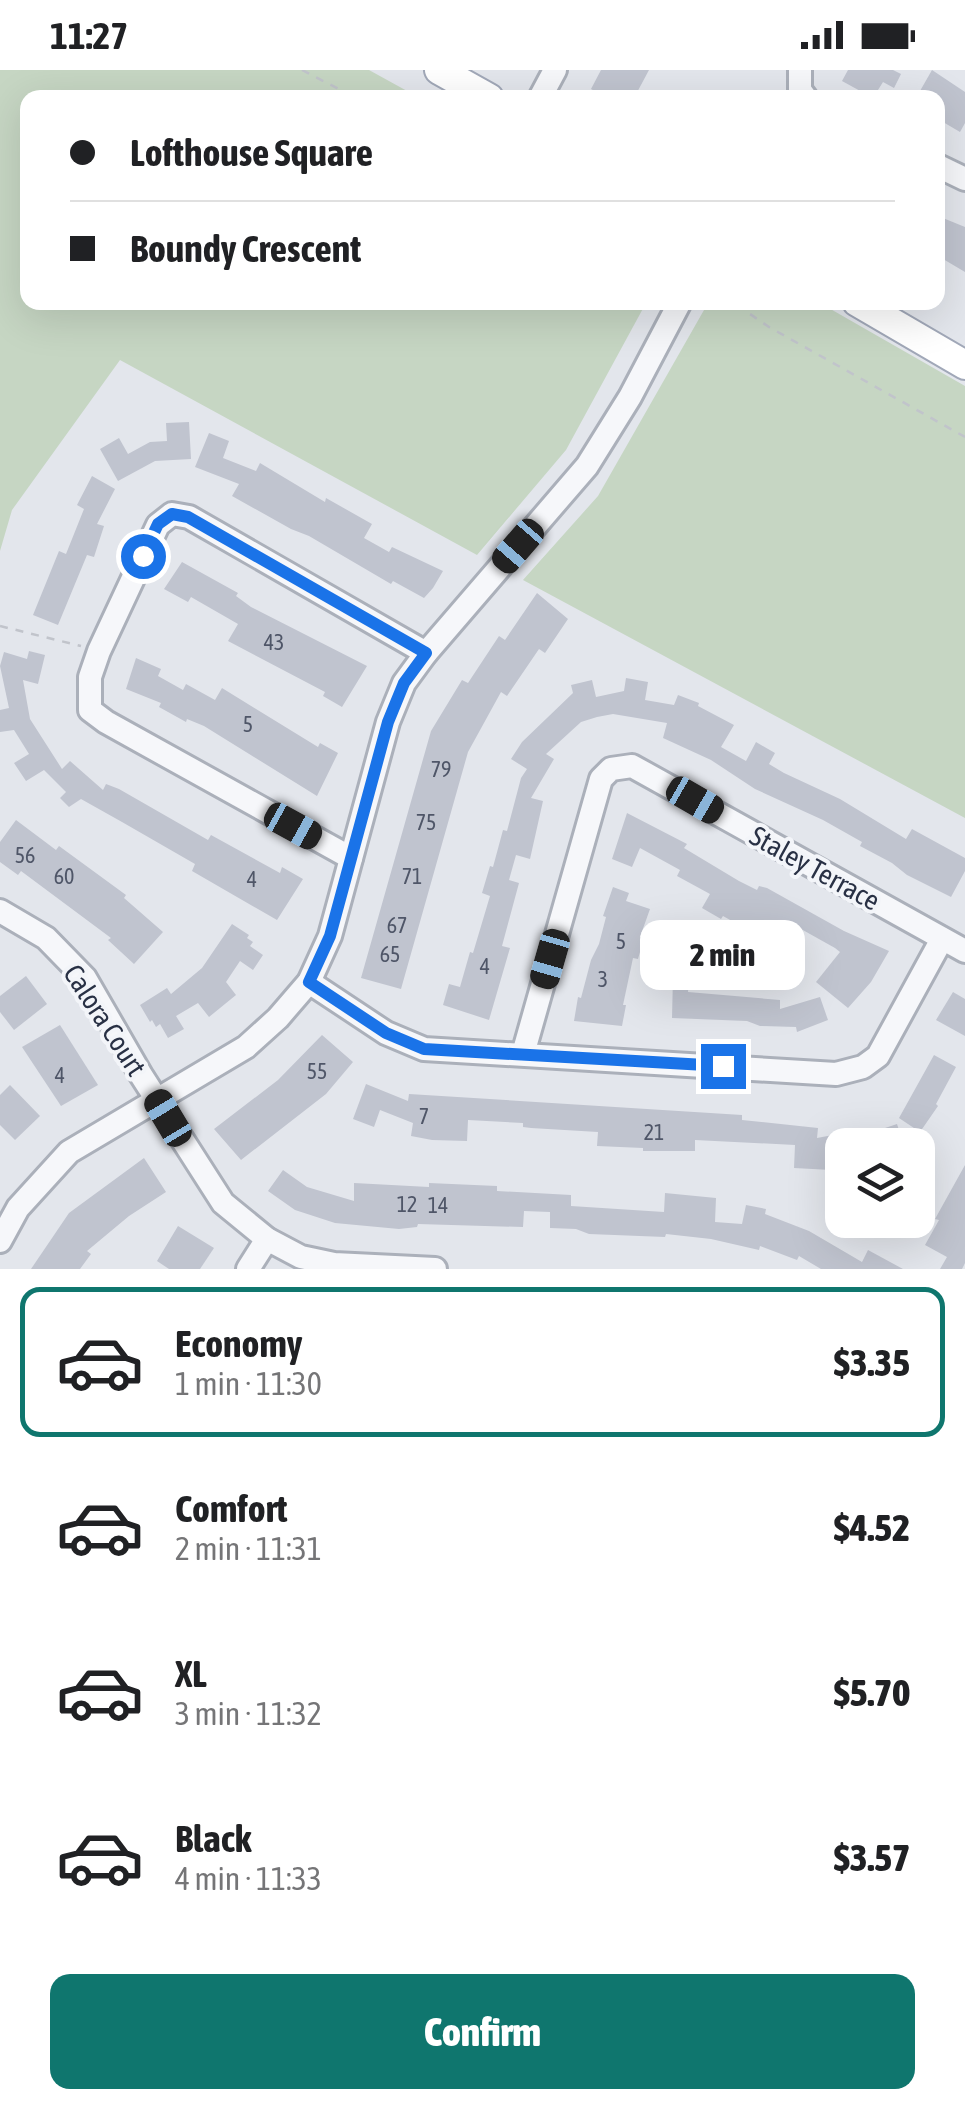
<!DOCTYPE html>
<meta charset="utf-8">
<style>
:root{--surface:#fff;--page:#f6f6f6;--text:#202124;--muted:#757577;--line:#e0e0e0;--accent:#0f766e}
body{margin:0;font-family:"Asap Condensed",sans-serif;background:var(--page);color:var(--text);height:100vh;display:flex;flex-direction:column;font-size:38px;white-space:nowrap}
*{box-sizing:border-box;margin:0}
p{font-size:32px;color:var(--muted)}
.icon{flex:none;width:55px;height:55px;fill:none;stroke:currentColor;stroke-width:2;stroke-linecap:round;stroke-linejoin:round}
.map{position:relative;height:1199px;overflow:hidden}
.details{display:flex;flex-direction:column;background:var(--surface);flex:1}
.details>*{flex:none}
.banner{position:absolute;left:20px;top:20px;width:925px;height:220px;border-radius:20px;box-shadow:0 10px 40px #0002;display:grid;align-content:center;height:220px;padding:0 50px;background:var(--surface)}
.fabs{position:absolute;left:825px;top:1058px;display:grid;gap:20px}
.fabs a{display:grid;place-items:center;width:110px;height:110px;border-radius:20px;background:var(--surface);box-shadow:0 10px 40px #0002;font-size:50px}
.end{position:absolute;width:45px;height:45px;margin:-22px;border:12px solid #1a73e8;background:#fff;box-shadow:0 0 0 5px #fff}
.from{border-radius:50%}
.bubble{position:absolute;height:70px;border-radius:20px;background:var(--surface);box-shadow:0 10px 40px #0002;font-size:32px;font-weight:800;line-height:70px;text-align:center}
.car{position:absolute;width:30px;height:60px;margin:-30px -15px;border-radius:12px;box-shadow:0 0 8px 2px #0007;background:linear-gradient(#222 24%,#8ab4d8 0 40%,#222 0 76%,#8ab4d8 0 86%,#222 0)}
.banner b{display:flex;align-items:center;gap:35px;height:95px;font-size:38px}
.banner b+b{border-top:2px solid var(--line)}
.banner i{width:25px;height:25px;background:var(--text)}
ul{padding:18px 0 0;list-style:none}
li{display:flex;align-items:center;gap:30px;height:150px;margin:0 20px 15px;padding:0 30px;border:5px solid transparent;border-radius:20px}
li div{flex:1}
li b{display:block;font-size:38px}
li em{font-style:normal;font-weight:800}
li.active{border-color:var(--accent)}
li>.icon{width:90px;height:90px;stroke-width:1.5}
.button{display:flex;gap:20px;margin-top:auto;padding:20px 50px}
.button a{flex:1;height:115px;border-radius:20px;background:var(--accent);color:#fff;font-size:40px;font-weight:800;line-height:115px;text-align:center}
.status{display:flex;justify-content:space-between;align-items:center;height:70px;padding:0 50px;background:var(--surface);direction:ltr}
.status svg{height:28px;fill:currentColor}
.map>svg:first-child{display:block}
.green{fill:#c6d6c3}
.building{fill:#c0c4cf}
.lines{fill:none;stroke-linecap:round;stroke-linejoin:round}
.minor-casing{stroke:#abb0ba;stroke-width:28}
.major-casing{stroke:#a1a8b8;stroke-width:32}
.path{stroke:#c1c4cb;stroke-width:2.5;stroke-dasharray:8 8;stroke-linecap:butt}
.minor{stroke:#f6f7fa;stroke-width:22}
.major{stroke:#fff;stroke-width:28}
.route{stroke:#1a73e8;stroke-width:12}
.labels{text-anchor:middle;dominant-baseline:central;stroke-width:8;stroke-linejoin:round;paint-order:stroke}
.number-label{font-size:22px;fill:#4f5668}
.street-label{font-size:28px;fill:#293145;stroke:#f3f5f9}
</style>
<div class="status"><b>11:27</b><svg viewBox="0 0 49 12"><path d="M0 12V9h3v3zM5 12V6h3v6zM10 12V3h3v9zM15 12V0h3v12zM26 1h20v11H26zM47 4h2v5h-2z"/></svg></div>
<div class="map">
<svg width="965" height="1199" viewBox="0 0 965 1199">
<rect width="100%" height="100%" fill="#e3e6ec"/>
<g class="green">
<path d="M0,0H369L418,27L28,28V232L646,233L566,380L477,485L120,290L12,440L0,481Z"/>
<path d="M708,233H820L965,316V748L523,510L598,426Z"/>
</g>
<g class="building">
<path d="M601,0H649L634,28H595L598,23L591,19Z"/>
<path d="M848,0H893L901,4L894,18L883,12L873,28L842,11Z"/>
<path d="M932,0L965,22V53L960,62L938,49V28H916Z"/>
<path d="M938,146L965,157V202L938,186Z"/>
<path d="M189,352L191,389L155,391L118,411L100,379L119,368L128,384L150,372L167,371L166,353Z"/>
<path d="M209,363L229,371L223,388L256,401L260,393L325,432L326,428L372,454L364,468L389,482L392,477L443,501L433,518L424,528L393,511L391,514L309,466L291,459L232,426L239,414L195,397Z"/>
<path d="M92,406L115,419L97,454L104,456L94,487L87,485L58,555L33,545L59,481L66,484L84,439L77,435Z"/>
<path d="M182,492L238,523L236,526L251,537L367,596L342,637L323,626L325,622L228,571L238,554L191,527L188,532L164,519Z"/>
<path d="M537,523L568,549L545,583L539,579L507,626L501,622L468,682L401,919L361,908L431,661L462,610L468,613L499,566L505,570Z"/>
<path d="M29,581L45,585L38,614L23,610L30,649L62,699L70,691L103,720L106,714L119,719L208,770L211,765L280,803L282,797L303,809L277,850L192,801L195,794L122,752L81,729L69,737L60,728L66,722L44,700L26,711L14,693L29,684L14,660L0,662V640L9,638L0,596L4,582L27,589Z"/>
<path d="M136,588L161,599L158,606L183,620L186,614L215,630L222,618L318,677L320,673L338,683L317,726L204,656L187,649L186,652L159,637L161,633L126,619Z"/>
<path d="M626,608L648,612L645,630L674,635L678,625L699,633L698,636L734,655L721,677L746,691L756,672L775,683L769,694L784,703L840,729L906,769L912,759L965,788V801L951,827L907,805L892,793L860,776L862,772L823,750L755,719L711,690L663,668L667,653L613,644L597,647L581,652L546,684L554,689L531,728L543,731L530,789L516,785L509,810L519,813L502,876L510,878L489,950L443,935L449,914L460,917L470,882L473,883L490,826L482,823L490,796L493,797L503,760L507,761L521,708L527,699L511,689L522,672L573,623L571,615L592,610L596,627L624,621Z"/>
<path d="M627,743L687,774L684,778L739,811L757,820L759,816L767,818L844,861L889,881L871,912L848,938L816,912L840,882L835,878L801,859L792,875L768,861L764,869L723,846L721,849L702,838L710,824L677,806L680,800L640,778L632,797L612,789Z"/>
<path d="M16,750L56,780L59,776L126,825L124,828L163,862L134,894L108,870L111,868L21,801L18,805L0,792V772Z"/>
<path d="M613,817L629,823L626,831L650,839L640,867L644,868L638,889L633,888L623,935H626L622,956L574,951L578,927L581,928L591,890L599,874L606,847L603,846Z"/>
<path d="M232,854L249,865L247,868L253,872L250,876L263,885L253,900L240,891L226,912L236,925L209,947L198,933L176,946L184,959L168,968L160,954L156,957L152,950L150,952L140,935L167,918L171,924L202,898Z"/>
<path d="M26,906L47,934L14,960L0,942V926Z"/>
<path d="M673,906L689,907L688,922L780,930V939L820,927L828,950L797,962L796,957L760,956L747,951L672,948Z"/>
<path d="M953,922L965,929V966L936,950Z"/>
<path d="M60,955L98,1015L61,1036L22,977Z"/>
<path d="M322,965L353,992L326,1024L241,1090L214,1059L278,1010Z"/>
<path d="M934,985L956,997L936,1034L938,1036L920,1062L899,1048Z"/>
<path d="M366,1014L408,1031L409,1024L742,1045V1050L818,1058L817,1068L854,1061L855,1068L897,1054L904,1075H842V1125L836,1126L831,1100L794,1098L795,1075L695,1070V1081H643V1078L597,1076L598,1062L531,1058L523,1057V1053L468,1050L467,1071L432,1070L411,1066L413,1053L380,1040L374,1057L353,1049Z"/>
<path d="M10,1015L40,1046L15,1070L0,1055V1025Z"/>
<path d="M144,1088L166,1122L129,1146L87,1181L91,1184L80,1199H31L69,1143Z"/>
<path d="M965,1095V1193L962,1199H940L947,1187L925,1175L939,1150L935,1149Z"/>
<path d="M283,1100L307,1117L354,1131V1113L429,1117V1113L497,1116V1121L571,1125V1136L664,1142L665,1123L716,1128L715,1152L742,1154L746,1135L766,1139L765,1144L809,1161L862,1192L868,1180L903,1199H821L799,1186L797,1190L760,1176L759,1180L711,1169L666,1164L665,1167L589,1164L576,1159L550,1158V1142L524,1141L523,1157L418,1154L417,1157L399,1159L335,1153L295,1140L268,1121Z"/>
<path d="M178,1156L214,1178L200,1199H169L157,1191Z"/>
</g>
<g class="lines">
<defs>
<g id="minor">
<path d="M800,0V20L806,28"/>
<path d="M540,28L555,0"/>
<path d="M938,96L965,109"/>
<path d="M351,788L106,652L90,640V607L99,581L158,455L172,444L189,447L426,583"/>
<path d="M0,841L46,868L85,908L141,1005L223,1133L267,1169L301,1187L334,1194L435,1199"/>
<path d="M309,912L386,963L424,979L836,1004L863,997L878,986L942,869"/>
<path d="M523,984L601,709L611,699L632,696L965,881"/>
<path d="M0,1171L18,1138L69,1082L246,977L278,948L309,912L330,866L388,652L404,613L426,583L587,396L630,327L680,232"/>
<path d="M248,1199L267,1169"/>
</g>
<g id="major">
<path d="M439,0L489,28"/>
<path d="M857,232L965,295"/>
</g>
</defs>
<use href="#minor" class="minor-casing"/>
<use href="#major" class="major-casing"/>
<g class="path">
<path d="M302,0L356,28"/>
<path d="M740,232L747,242L769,257L965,367"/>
<path d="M0,556L81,576"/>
</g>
<use href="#minor" class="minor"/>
<use href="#major" class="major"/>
</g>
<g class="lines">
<path class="route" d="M143,486L158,454L172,444L188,447L426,583L404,613L388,652L330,866L309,912L386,963L424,979L723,996"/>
</g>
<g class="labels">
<g class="number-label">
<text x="274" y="572">43</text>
<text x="248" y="654">5</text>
<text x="441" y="699">79</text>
<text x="426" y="752">75</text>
<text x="25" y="785">56</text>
<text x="64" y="806">60</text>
<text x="412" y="806">71</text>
<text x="252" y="809">4</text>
<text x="397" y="855">67</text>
<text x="621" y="871">5</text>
<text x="390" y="884">65</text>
<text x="485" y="896">4</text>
<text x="603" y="909">3</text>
<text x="317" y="1001">55</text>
<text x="60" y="1005">4</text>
<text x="424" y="1046">7</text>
<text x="654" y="1062">21</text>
<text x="407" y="1134">12</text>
<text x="438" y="1135">14</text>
</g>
<g class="street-label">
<text transform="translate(815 798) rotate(29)">Staley Terrace</text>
<text transform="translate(105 950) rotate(57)">Calora Court</text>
</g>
</g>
</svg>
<div class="fabs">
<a><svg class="icon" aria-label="layers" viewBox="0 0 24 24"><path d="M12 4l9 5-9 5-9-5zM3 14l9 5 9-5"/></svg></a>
</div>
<i class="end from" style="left:143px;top:486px"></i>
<i class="end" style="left:723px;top:996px"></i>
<div class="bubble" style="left:640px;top:850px;width:165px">2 min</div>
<i class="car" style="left:518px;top:476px;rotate:221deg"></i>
<i class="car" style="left:695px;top:730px;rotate:120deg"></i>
<i class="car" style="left:293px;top:756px;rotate:119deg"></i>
<i class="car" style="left:550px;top:889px;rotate:196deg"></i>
<i class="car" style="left:168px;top:1048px;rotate:329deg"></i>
<div class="banner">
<b><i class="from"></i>Lofthouse Square</b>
<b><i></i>Boundy Crescent</b>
</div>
</div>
<section class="details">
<ul>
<li class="active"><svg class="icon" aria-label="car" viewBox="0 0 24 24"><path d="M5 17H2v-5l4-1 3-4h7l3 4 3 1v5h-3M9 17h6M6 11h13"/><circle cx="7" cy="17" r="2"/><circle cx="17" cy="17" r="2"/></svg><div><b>Economy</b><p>1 min · 11:30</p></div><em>$3.35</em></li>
<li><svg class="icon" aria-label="car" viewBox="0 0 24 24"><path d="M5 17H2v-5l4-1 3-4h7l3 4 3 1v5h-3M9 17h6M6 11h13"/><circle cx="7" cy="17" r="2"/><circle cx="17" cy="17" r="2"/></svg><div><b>Comfort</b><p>2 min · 11:31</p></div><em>$4.52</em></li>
<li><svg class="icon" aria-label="car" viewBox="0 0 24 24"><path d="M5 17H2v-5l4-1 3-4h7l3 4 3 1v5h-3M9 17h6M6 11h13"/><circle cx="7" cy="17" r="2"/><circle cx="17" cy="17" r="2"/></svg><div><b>XL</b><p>3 min · 11:32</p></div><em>$5.70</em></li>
<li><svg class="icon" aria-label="car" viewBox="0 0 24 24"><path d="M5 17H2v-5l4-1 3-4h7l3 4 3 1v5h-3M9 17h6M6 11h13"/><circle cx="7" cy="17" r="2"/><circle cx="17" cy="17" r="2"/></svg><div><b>Black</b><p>4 min · 11:33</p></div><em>$3.57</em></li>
</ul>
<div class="button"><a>Confirm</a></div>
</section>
